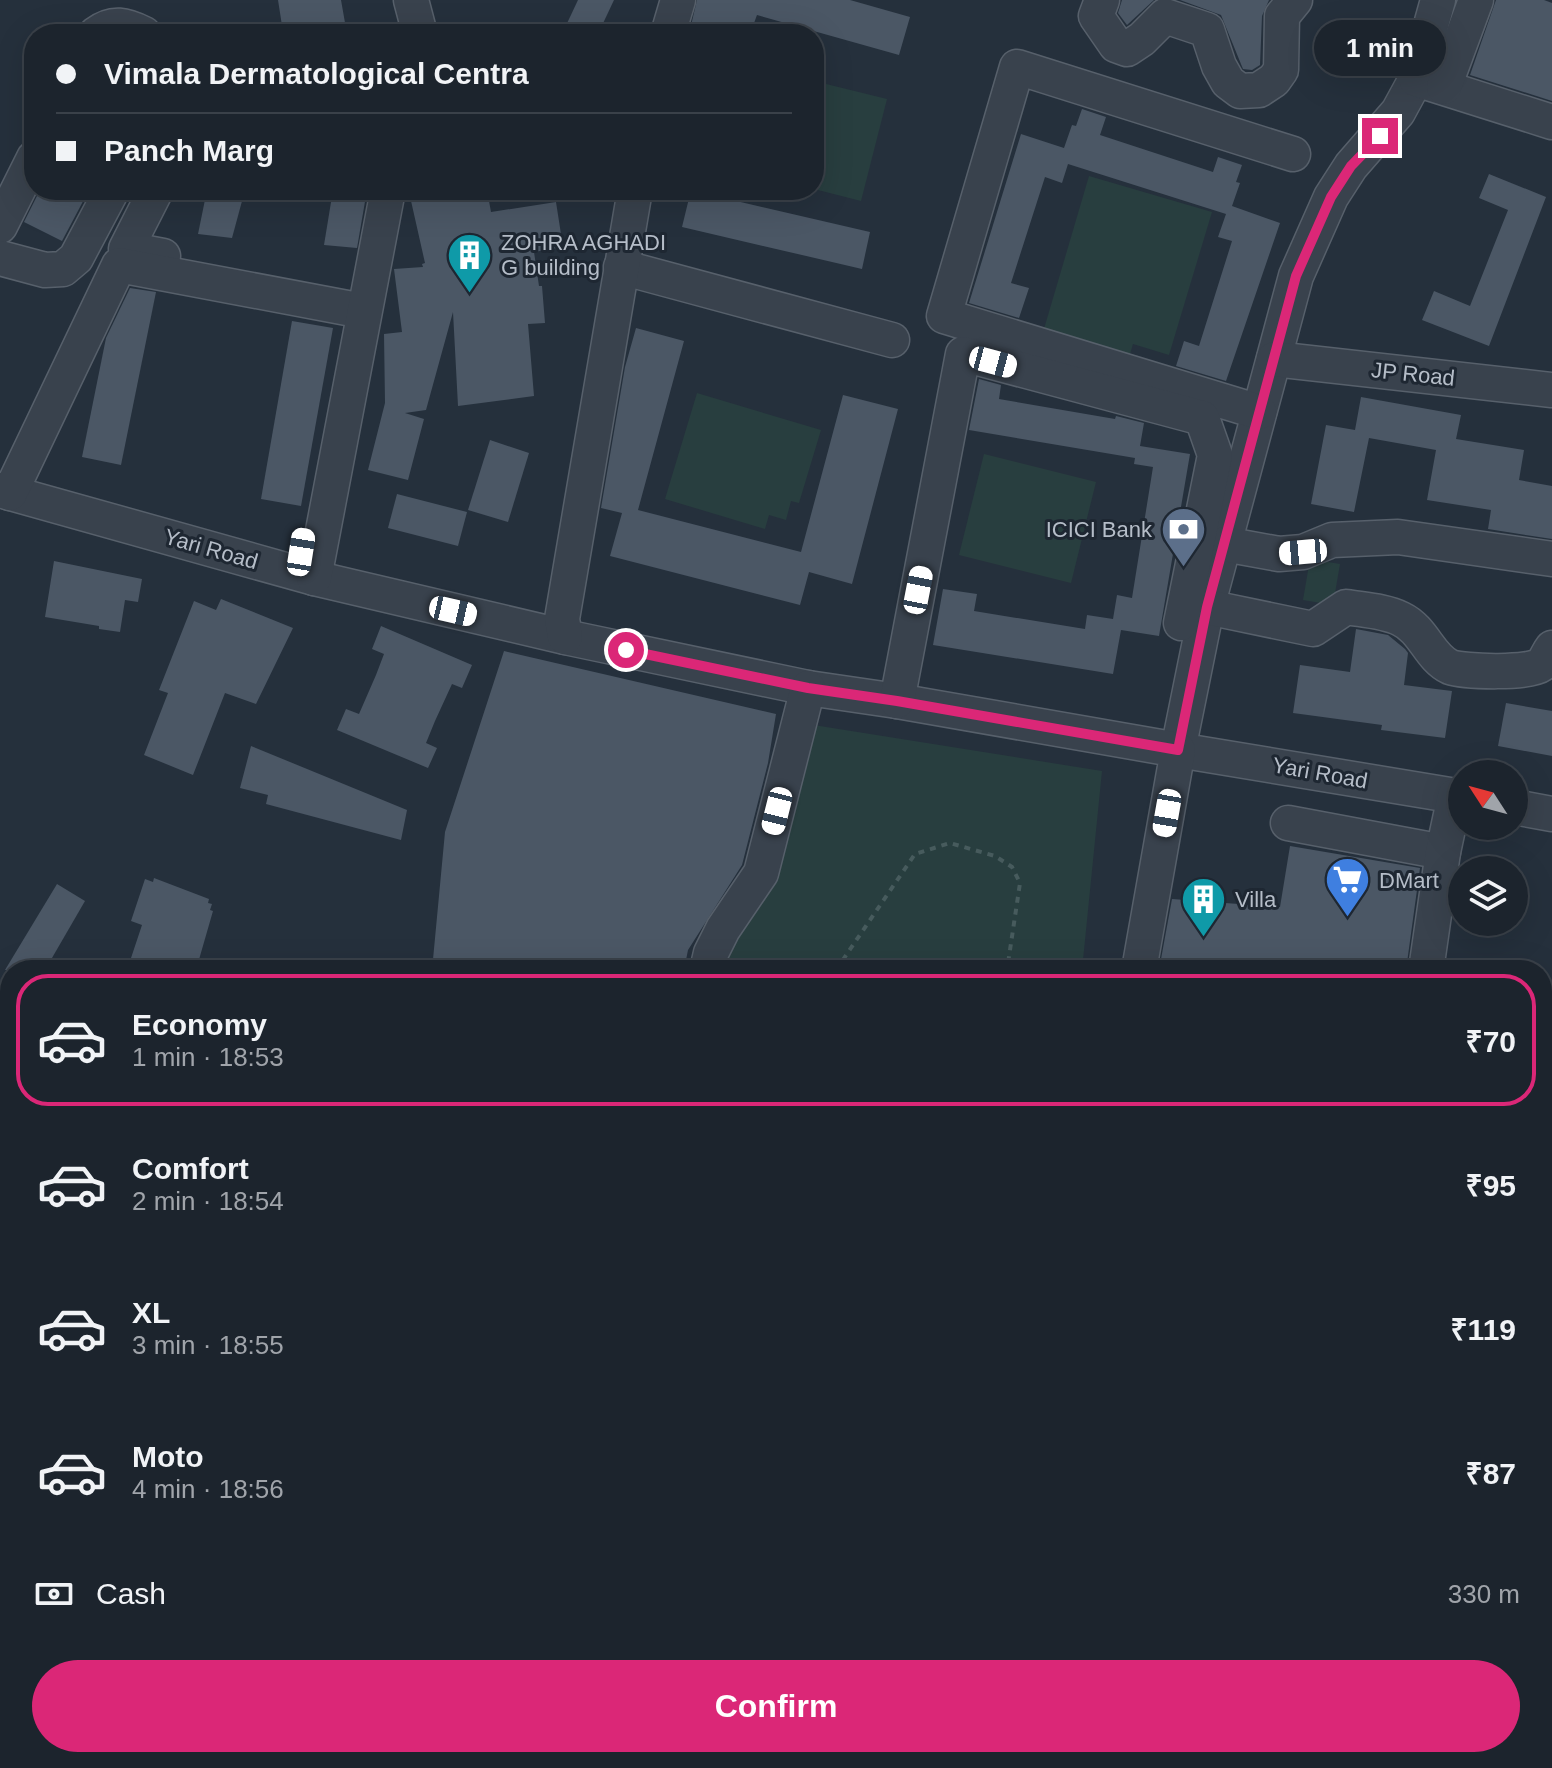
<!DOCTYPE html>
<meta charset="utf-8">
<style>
:root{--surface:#1c242d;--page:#252c35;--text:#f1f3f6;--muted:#a0a4aa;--line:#3a4149;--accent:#db2777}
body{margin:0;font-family:Arial,sans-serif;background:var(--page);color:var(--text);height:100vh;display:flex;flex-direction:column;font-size:30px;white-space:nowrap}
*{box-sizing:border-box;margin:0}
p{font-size:26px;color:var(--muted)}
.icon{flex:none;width:44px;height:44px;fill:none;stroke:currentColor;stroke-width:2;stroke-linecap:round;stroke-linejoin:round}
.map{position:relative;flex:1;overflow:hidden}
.side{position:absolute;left:0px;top:960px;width:1552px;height:808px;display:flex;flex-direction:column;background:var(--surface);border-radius:32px 32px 0 0;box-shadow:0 8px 32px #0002,0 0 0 2px var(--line)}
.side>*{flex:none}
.hud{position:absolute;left:24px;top:24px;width:800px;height:176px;border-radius:32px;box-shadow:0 8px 32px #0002,0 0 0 2px var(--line);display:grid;align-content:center;height:176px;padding:0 32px;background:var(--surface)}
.needle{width:52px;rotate:306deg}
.controls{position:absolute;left:1448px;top:760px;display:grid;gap:16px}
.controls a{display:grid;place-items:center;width:80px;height:80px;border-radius:50%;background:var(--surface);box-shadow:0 8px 32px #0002,0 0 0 2px var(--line);font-size:40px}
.end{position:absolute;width:36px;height:36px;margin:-18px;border:10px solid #db2777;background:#fff;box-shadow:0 0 0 4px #fff}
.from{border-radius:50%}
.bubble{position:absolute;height:56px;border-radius:28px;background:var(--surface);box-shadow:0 8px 32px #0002,0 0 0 2px var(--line);font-size:26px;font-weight:800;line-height:56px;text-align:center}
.car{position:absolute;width:24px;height:48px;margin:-24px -12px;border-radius:10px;box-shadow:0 0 6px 2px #0007;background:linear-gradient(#fff 24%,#345 0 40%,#fff 0 76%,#345 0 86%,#fff 0)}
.hud b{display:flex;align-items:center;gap:28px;height:76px;font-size:30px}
.hud b+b{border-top:2px solid var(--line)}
.hud i{width:20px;height:20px;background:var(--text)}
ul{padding:14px 0 0;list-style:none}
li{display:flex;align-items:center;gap:24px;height:132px;margin:0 16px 12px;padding:0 16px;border:4px solid transparent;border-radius:32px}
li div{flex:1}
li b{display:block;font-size:30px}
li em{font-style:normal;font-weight:800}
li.on{border-color:var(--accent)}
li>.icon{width:72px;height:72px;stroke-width:1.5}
.pay{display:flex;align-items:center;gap:20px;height:88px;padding:0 32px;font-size:30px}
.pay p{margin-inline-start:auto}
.action{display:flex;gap:16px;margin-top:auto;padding:16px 32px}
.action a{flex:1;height:92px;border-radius:48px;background:var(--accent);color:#fff;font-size:32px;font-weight:800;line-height:92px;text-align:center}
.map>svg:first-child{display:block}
.green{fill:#283e3f}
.water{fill:#394c63}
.building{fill:#4b5765}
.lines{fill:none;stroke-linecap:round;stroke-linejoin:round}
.minor-casing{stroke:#57606b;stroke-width:37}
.major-casing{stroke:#424b56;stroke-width:45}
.path{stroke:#475b5d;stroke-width:4;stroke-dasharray:6 6;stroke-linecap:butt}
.minor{stroke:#39424d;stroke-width:34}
.major{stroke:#57616d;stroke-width:42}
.route{stroke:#db2777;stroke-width:10}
.labels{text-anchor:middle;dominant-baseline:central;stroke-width:6;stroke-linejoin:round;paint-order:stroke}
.poi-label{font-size:22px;fill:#b5bdc8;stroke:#1e2732;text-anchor:start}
.street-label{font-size:22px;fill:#b5bdc8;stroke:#1e2732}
</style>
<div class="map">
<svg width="1552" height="1768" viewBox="0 0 1552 1768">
<rect width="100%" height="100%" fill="#25303c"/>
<g class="green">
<path d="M814,81L887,99L861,201L814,189Z"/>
<path d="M1089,176L1212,212L1169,355L1133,344L1127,364L1041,339Z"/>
<path d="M697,393L821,430L799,503L791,501L786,520L769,515L765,529L665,499Z"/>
<path d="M984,454L1096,482L1071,583L959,555Z"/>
<path d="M1310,559L1340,564L1333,605L1303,600Z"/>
<path d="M801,723L1102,771L1082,970H723L779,850Z"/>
<path d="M0,1247L10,1248V1605H0Z"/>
</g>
<path class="water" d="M1542,1587H1552V1768H430L444,1760L478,1758H1542Z"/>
<g class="building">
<path d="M278,0H341L347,34H303L302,28L283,32Z"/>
<path d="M578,0H614L598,34H562Z"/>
<path d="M697,0H850L910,17L899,55L757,15L750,34H689Z"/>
<path d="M1122,0H1154L1127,25L1118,13Z"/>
<path d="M1180,0H1269L1262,16L1260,65L1252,70L1243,69L1221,15Z"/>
<path d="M1496,0H1544L1552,3V101L1470,75Z"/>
<path d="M1082,109L1106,117L1100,135L1213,172L1218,157L1242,165L1236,182L1240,183L1232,206L1280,223L1226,381L1176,366L1184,341L1199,346L1232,241L1218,237L1226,214L1068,164L1062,183L1045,177L1011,283L1029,288L1019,318L969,303L1021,134L1064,148L1072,125L1076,126Z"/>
<path d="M1489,174L1546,197L1489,346L1422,320L1434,291L1470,306L1508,210L1479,198Z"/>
<path d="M40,190H89L62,241L24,222Z"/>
<path d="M207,190H245L232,238L198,234Z"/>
<path d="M333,190H367L357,248L324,245Z"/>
<path d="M421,190H487L491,212L556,202L563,247L534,252L539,286H542L545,323L528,324L534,396L458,406L453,312L426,410L405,413L424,419L408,480L368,470L385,403L384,334L402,332L394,269L423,267L422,264L425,263L409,192Z"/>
<path d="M691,190H715V196L870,232L862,269L682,227Z"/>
<path d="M130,288L156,292L121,465L82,457L106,338Z"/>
<path d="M292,321L333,328L301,506L261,499Z"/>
<path d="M636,328L684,341L638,510L801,552L843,395L898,409L852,584L809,572L800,605L610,556L622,513L601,508L625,367Z"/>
<path d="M979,379L1001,385L999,399L1115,419L1116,416L1144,423L1140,446L1190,454L1159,636L1121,630L1113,674L933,645L943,589L977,594L974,611L1085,629L1087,615L1113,619L1117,595L1132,598L1153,467L1134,464L1135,458L969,430Z"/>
<path d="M1361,397L1461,415L1456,439L1524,450L1519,480L1552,486V539L1488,529L1491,510L1427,500L1436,450L1369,438L1354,512L1311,504L1326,425L1355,430Z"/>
<path d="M490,440L529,453L508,522L468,510Z"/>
<path d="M397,494L467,512L458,546L388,528Z"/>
<path d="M54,561L142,579L138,602L125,600L120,632L99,629V626L45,617Z"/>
<path d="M221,599L293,628L256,704L225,693L193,775L144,755L168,693L159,690L194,601L216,610Z"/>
<path d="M381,626L472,665L462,688L452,684L435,721L426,743L437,748L428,768L337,730L346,709L359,714L376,675L384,654L372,649Z"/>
<path d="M1356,629L1388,635L1405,649L1408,653L1404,685L1452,691L1445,738L1381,730L1382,725L1293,713L1300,665L1350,672Z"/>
<path d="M504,651L776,714L768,763L742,865L688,950L684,970H432L445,832Z"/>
<path d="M1506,703L1552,711V756L1498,746Z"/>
<path d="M251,746L407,810L401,840L266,804L268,795L240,788Z"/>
<path d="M1290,846L1420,868L1406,970H1159L1172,899L1280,907Z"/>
<path d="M154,878L209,899L208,903L212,904L210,910L213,911L196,970H127L142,925L131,921L145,879L153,882Z"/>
<path d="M57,884L85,901L45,970H5Z"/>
</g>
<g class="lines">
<defs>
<g id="minor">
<path d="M411,0L420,34"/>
<path d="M1102,0L1096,16L1116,45L1127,49L1142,39L1165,16L1207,30L1219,66L1228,82L1240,91L1259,90L1274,80L1281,70L1282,16L1295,0"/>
<path d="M1438,0L1416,79L1398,112L1351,166L1331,197L1296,276L1207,607L1178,750L1462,797"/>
<path d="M96,34C113,21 126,25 144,34"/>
<path d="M668,34L678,0"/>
<path d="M1416,79L1552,122"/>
<path d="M1444,87L1476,0"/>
<path d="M156,190L126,249L163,256"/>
<path d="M0,226L34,158"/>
<path d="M0,258L45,270L63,269L76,258L112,190"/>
<path d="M621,267L892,340"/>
<path d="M1274,359L1552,390"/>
<path d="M1259,412L944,316L1017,67L1293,154"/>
<path d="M0,490L314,578L565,637L808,688L897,701L1178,750L1139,970"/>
<path d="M10,493L119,265L363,311"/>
<path d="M1224,544L1279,554L1303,552L1332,540L1398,537L1552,559"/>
<path d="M314,578L388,190"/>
<path d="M1207,607L1313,629L1346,607C1364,610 1385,611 1401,619C1424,630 1429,657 1450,667C1464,672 1533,674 1542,664C1546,660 1548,653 1552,648"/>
<path d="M565,637L562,619L635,190"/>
<path d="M897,701L963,354L1202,418L1215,455L1181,623"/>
<path d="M1514,807L1552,814"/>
<path d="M1288,823L1443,852"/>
<path d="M707,970L711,953L723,929L761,873L808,688"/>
<path d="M1426,970L1443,852L1455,796"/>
<path d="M0,1087L10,1089"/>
<path d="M1542,1194L1546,1197L1552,1196"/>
<path d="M0,1204L10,1205"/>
<path d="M1542,1550H1552"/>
<path d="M2,1627L10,1697"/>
<path d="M0,1754L10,1743"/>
<path d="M330,1758L343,1768"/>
<path d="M379,1768L418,1758"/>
</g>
<g id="major">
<path d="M1542,1316L1552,1315"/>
<path d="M0,1640L10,1641"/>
</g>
</defs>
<use href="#minor" class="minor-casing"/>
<use href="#major" class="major-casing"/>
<path class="path" d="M836,970L915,854L950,843L995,856L1012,867L1020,883L1007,970"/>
<use href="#minor" class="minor"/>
<use href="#major" class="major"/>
</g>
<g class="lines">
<path class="route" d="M626,650L808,688L897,701L1178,750L1207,607L1296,276L1331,197L1351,166L1380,136"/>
</g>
<defs>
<symbol id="building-pin" viewBox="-11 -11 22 30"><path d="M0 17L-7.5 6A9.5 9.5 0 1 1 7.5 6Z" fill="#0f9aa8" stroke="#1e2732"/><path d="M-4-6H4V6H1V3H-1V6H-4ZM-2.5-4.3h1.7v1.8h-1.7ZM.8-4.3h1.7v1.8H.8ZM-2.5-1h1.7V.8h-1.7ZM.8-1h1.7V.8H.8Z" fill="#fff"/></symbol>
<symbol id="bank-pin" viewBox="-11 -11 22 30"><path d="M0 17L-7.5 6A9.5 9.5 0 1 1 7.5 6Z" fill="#5c6f8a" stroke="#1e2732"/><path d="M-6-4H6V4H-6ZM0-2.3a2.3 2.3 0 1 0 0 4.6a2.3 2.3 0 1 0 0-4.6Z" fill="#fff"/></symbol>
<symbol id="supermarket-pin" viewBox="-11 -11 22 30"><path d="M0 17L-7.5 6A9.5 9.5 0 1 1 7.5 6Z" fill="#3f7fe0" stroke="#1e2732"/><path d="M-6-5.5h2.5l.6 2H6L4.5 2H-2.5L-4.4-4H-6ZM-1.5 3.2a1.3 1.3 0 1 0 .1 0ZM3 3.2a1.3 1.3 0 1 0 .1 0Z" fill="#fff"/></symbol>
</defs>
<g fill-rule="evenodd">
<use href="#building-pin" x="444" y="230" width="51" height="69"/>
<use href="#bank-pin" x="1158" y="504" width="51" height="69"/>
<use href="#supermarket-pin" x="1322" y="854" width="51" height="69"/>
<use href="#building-pin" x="1178" y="874" width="51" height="69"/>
</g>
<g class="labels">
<g class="poi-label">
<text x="501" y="242">ZOHRA AGHADI<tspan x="501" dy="25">G building</tspan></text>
<text x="1152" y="529" text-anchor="end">ICICI Bank</text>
<text x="1379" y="880">DMart</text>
<text x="1235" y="899">Villa</text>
</g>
<g class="street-label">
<text transform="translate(1413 374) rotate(6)">JP Road</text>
<text transform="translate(211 549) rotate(16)">Yari Road</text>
<text transform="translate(1320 773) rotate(10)">Yari Road</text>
</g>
</g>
</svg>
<div class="controls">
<a><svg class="needle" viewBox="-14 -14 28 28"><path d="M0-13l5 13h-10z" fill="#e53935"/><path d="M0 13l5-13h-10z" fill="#a0a4aa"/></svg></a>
<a><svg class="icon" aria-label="layers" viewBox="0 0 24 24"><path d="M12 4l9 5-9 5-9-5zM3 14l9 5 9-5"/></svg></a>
</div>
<i class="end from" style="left:626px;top:650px"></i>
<i class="end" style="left:1380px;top:136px"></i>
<div class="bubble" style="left:1314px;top:20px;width:132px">1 min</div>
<i class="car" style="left:993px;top:362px;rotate:105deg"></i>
<i class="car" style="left:301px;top:552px;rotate:9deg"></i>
<i class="car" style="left:1303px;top:552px;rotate:265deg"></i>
<i class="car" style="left:918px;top:590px;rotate:11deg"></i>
<i class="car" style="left:453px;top:611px;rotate:103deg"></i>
<i class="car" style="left:777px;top:811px;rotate:194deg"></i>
<i class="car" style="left:1167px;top:813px;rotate:190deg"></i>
<div class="hud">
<b><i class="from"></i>Vimala Dermatological Centra</b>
<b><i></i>Panch Marg</b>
</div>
<section class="side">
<ul>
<li class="on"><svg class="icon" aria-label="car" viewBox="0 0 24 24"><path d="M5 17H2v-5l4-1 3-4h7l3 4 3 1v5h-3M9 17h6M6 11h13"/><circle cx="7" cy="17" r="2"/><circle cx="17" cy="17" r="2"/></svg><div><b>Economy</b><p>1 min · 18:53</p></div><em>₹70</em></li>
<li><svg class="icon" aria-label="car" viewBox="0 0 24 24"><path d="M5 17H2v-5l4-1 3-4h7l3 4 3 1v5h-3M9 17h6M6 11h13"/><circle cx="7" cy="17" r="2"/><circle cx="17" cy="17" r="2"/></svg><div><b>Comfort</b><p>2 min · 18:54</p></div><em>₹95</em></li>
<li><svg class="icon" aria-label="car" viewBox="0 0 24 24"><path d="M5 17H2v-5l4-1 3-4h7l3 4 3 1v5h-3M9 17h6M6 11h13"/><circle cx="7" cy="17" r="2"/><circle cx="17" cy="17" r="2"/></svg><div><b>XL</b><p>3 min · 18:55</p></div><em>₹119</em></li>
<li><svg class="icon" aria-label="car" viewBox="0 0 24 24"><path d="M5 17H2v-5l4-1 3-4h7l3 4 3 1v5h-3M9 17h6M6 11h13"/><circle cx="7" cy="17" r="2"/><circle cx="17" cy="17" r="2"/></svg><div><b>Moto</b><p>4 min · 18:56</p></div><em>₹87</em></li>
</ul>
<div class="pay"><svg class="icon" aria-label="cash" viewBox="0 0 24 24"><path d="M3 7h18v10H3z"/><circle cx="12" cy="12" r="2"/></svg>Cash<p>330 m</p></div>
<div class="action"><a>Confirm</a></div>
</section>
</div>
